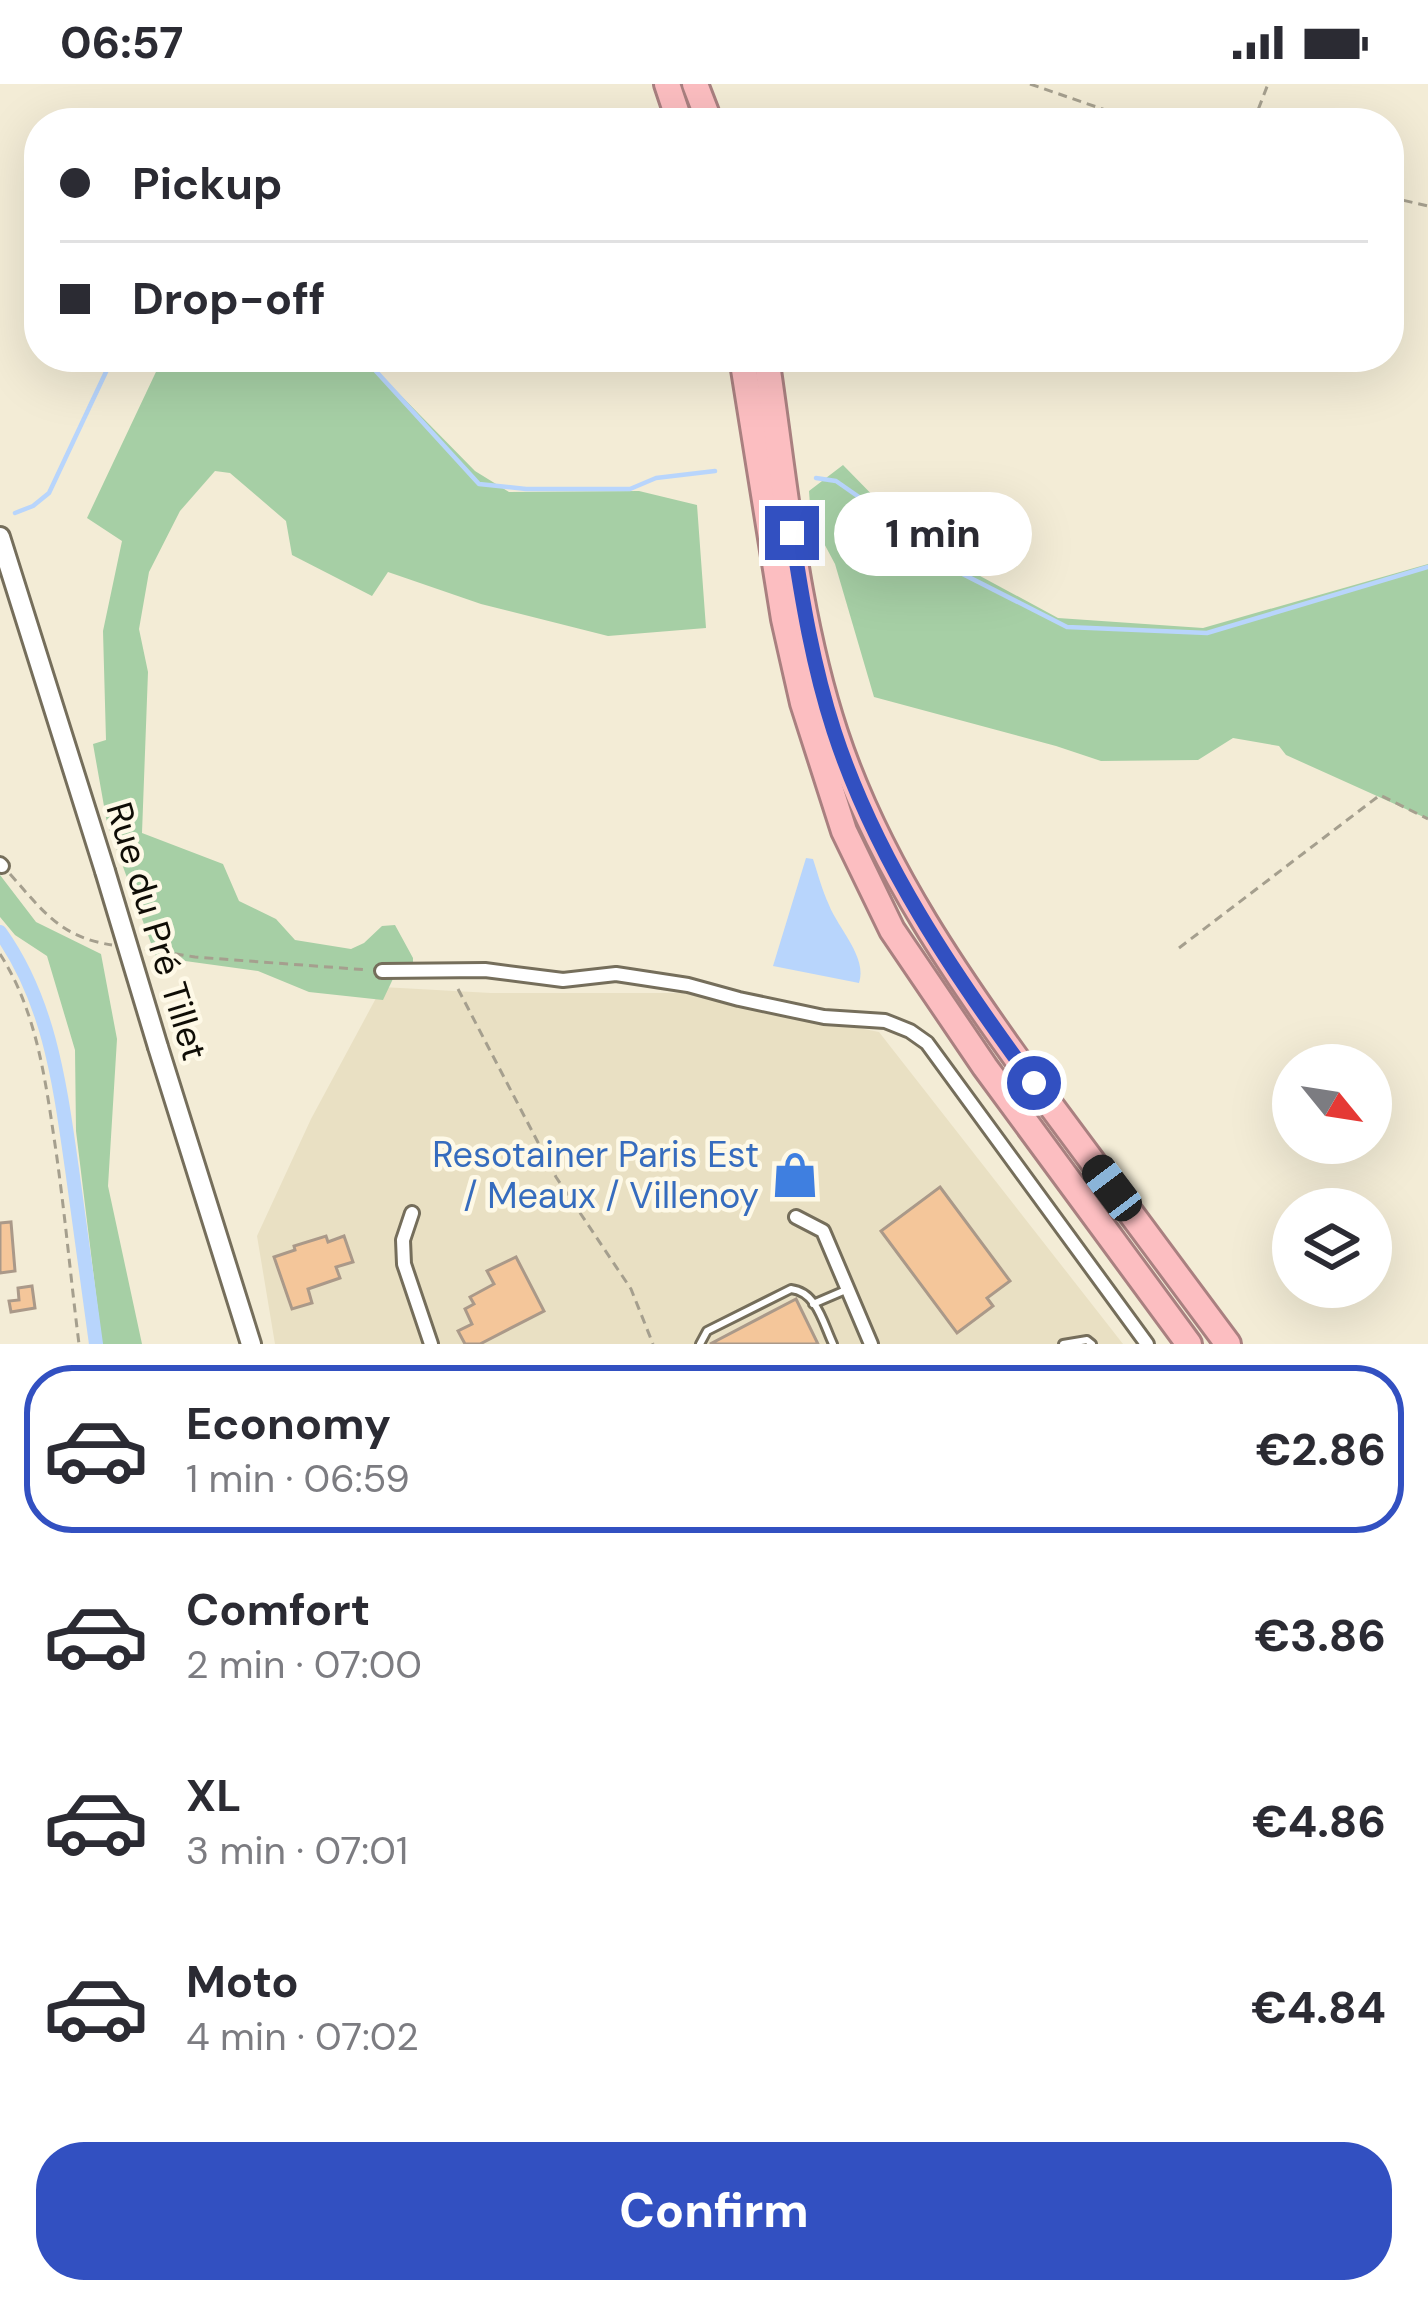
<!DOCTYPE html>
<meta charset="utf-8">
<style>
:root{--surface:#fff;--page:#f7f7f7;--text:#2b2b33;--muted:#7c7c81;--line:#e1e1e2;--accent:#3250c1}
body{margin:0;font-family:"DM Sans",sans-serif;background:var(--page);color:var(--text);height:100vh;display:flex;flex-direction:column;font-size:45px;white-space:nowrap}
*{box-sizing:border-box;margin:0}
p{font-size:39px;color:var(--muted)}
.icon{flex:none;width:66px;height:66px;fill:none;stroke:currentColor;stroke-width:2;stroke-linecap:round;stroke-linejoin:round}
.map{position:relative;height:1260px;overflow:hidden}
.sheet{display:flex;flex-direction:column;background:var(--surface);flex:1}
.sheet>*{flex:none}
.top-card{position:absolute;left:24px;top:24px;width:1380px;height:264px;border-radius:48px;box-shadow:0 12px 48px #0002;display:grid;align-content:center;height:264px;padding:0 36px;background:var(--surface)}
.needle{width:78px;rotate:120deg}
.tools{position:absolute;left:1272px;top:960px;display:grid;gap:24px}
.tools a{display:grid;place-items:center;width:120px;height:120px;border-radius:50%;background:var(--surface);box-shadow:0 12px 48px #0002;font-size:60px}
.end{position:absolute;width:54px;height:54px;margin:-27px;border:15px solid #3250c1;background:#fff;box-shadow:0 0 0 6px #fff}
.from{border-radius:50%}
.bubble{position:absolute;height:84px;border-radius:42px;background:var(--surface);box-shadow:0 12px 48px #0002;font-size:39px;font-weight:800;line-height:84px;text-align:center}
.car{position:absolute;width:36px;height:72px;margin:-36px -18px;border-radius:15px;box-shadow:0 0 9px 3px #0007;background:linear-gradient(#222 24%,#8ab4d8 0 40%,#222 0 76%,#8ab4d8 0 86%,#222 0)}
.top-card b{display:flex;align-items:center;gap:42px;height:114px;font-size:45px}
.top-card b+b{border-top:3px solid var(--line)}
.top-card i{width:30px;height:30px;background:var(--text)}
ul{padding:21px 0 0;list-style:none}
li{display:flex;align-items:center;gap:36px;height:168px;margin:0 24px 18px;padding:0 12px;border:6px solid transparent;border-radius:48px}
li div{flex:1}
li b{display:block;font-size:45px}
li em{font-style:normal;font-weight:800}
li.current{border-color:var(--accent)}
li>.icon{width:108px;height:108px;stroke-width:1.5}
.primary-button{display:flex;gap:24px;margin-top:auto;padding:24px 36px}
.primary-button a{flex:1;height:138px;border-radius:48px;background:var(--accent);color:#fff;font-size:48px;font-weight:800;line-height:138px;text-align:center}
.status{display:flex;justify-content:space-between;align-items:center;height:84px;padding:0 60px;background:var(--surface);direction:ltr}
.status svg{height:33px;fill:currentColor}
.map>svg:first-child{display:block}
.built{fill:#e9e0c3}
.green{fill:#a6cfa5}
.water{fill:#b8d5fc}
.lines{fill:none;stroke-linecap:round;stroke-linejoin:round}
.stream{stroke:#b8d5fc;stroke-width:4.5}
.canal{stroke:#b8d5fc;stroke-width:14}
.building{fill:#f4c69a;stroke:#aa9989;stroke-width:3}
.lane-casing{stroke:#756e5b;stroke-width:12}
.street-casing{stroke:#756e5b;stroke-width:18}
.secondary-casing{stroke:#756e5b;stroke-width:24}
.highway-casing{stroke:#a98080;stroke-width:30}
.path{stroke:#a59f8e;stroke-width:3;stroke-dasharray:9 6;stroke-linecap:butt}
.lane{stroke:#fff;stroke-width:6}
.street{stroke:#fff;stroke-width:12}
.secondary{stroke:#fff;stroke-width:18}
.highway{stroke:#fcbec1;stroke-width:24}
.secondary-bridge-casing{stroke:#756e5b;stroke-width:24;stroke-linecap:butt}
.secondary-bridge{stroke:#fff;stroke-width:18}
.route{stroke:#3250c1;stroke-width:15}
.labels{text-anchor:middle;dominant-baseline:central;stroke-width:9;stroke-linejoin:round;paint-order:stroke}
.street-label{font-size:36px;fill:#0f0d06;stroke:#fef9e7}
.shop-label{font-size:36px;fill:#366cbe;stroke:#fef9e7;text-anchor:end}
</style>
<div class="status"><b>06:57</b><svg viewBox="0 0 49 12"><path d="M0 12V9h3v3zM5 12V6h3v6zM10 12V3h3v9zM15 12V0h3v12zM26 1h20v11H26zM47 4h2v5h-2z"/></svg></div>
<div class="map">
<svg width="1428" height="1260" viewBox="0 0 1428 1260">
<rect width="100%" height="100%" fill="#f3ecd6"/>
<path class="built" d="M382,903L491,909H682L879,948L1123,1260H275L257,1152L311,1035Z"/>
<g class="green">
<path d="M163,273H363L475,387L509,408L639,407L697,421L706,544L608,552L481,520L388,488L372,512L292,471L286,437L230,389L215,387L180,427L149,488L139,545L148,588L142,749L223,780L239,817L276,835L295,856L351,865L364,859L382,842L395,841L413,874V885L399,882L383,916L309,908L258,887L156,873L107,739L93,660L106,656L103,547L122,457L87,434Z"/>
<path d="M843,381L888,427L956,479L1058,534L1203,544L1428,480V735L1286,671L1279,662L1233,654L1198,676L1101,677L1056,662L874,613L835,480L811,435L809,407Z"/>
<path d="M0,791L36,838L101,870L117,955L108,1102L142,1260H102L76,1047L75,966L47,872L15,851L0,833Z"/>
</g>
<path class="water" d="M806,774L813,775C818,790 822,806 829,821C838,844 868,874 859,899L773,882Z"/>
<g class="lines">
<g class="stream">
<path d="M363,273L479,400L526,405H630L656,394L715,387"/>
<path d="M816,394L836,397L919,455L943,480L1067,543L1207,549L1428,483"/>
<path d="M15,429L33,422L49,409L113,273"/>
</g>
<path class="canal" d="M0,848C50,918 60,1002 72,1085C80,1143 88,1202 96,1260"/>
</g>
<g class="building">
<path d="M940,1103L1010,1197L987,1214L993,1222L957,1249L881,1147Z"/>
<path d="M11,1138L15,1187L0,1189V1139Z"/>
<path d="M326,1152L328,1158L344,1152L353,1178L336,1183L340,1194L308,1205L312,1219L292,1225L274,1173L295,1166L294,1162Z"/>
<path d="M516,1173L544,1227L480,1260H465L458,1247L472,1240L465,1225L474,1220L470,1213L494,1200L487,1187Z"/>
<path d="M32,1202L35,1224L11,1228L9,1217L19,1216L18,1204Z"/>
<path d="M796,1215L818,1260H710Z"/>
</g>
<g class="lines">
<defs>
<g id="lane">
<path d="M813,1220L848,1205"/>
<path d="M700,1260L707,1247L791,1205C817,1208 823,1239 833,1260"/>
<path d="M1063,1260L1087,1256L1092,1260"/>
</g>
<g id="street">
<path d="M0,780L2,782"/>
<path d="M382,887L485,886L563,896L616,890L688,901L739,915L824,933L885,937L910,947L927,959L1147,1260"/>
<path d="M412,1129L403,1156L404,1180L431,1260"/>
<path d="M796,1133L823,1147L871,1260"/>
</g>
<g id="secondary">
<path d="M0,453L105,787"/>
<path d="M158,963L251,1260"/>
</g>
<g id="highway">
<path d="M667,0L680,39"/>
<path d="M695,0L710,39"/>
<path d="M742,273L784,535L803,619L844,747L892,846L985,983L1189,1260"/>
<path d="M766,273C785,399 795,528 835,649C879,782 961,899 1043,1011C1104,1094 1167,1177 1228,1260"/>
</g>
</defs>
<use href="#lane" class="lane-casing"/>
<use href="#street" class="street-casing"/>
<use href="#secondary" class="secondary-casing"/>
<use href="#highway" class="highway-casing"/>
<g class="path">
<path d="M1030,0L1143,39"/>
<path d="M1253,39L1268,0"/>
<path d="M1389,113L1428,122"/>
<path d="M10,790C43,827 60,853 112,861"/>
<path d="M1179,864L1380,711L1428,735"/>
<path d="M145,865L195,873L368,886"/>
<path d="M0,870C34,923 44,986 53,1047C64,1118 70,1189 79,1260"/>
<path d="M458,905L556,1093L631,1205L653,1260"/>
</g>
<use href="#lane" class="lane"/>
<use href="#street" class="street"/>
<use href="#secondary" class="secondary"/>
<use href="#highway" class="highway"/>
<defs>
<path id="secondary-bridge" d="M105,787L158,963"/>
</defs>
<use href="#secondary-bridge" class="secondary-bridge-casing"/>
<use href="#secondary-bridge" class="secondary-bridge"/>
</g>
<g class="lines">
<path class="route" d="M792,449C802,516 813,582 834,647C876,776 954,891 1034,999"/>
</g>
<defs>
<symbol id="shop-bare" viewBox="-9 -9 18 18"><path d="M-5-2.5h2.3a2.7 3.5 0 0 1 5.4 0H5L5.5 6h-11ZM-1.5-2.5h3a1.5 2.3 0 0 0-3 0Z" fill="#3f7fe0" stroke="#fef9e7" stroke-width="2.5" paint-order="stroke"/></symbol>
</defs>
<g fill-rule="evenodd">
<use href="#shop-bare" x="762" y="1058" width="66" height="66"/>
</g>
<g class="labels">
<g class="street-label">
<text transform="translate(157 847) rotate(73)">Rue du Pré Tillet</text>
</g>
<g class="shop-label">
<text x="759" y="1070">Resotainer Paris Est<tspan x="759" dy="41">/ Meaux / Villenoy</tspan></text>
</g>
</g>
</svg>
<div class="tools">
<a><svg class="needle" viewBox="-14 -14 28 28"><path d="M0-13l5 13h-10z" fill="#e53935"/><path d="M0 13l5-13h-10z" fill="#7c7c81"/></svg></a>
<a><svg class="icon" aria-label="layers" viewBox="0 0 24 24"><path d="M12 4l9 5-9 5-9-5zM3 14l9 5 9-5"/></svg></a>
</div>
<i class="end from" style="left:1034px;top:999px"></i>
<i class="end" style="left:792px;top:449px"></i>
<div class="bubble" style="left:834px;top:408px;width:198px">1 min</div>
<i class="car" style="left:1112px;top:1104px;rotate:323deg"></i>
<div class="top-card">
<b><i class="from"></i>Pickup</b>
<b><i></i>Drop-off</b>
</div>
</div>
<section class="sheet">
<ul>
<li class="current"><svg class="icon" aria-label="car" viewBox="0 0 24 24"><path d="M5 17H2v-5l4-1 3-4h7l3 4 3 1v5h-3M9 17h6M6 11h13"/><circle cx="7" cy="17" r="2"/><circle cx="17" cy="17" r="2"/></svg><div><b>Economy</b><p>1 min · 06:59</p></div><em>€2.86</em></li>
<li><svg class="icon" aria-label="car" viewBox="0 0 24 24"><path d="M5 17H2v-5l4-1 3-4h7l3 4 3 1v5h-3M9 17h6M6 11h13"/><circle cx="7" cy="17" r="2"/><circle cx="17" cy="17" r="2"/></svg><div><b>Comfort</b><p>2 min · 07:00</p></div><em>€3.86</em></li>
<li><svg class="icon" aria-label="car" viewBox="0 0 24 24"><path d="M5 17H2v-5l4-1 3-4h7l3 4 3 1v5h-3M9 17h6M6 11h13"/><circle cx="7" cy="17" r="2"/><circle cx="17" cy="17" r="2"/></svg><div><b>XL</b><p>3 min · 07:01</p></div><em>€4.86</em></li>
<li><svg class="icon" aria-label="car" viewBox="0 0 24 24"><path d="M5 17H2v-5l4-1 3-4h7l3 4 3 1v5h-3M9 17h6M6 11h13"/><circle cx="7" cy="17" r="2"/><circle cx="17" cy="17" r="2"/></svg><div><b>Moto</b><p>4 min · 07:02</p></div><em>€4.84</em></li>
</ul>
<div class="primary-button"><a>Confirm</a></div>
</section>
